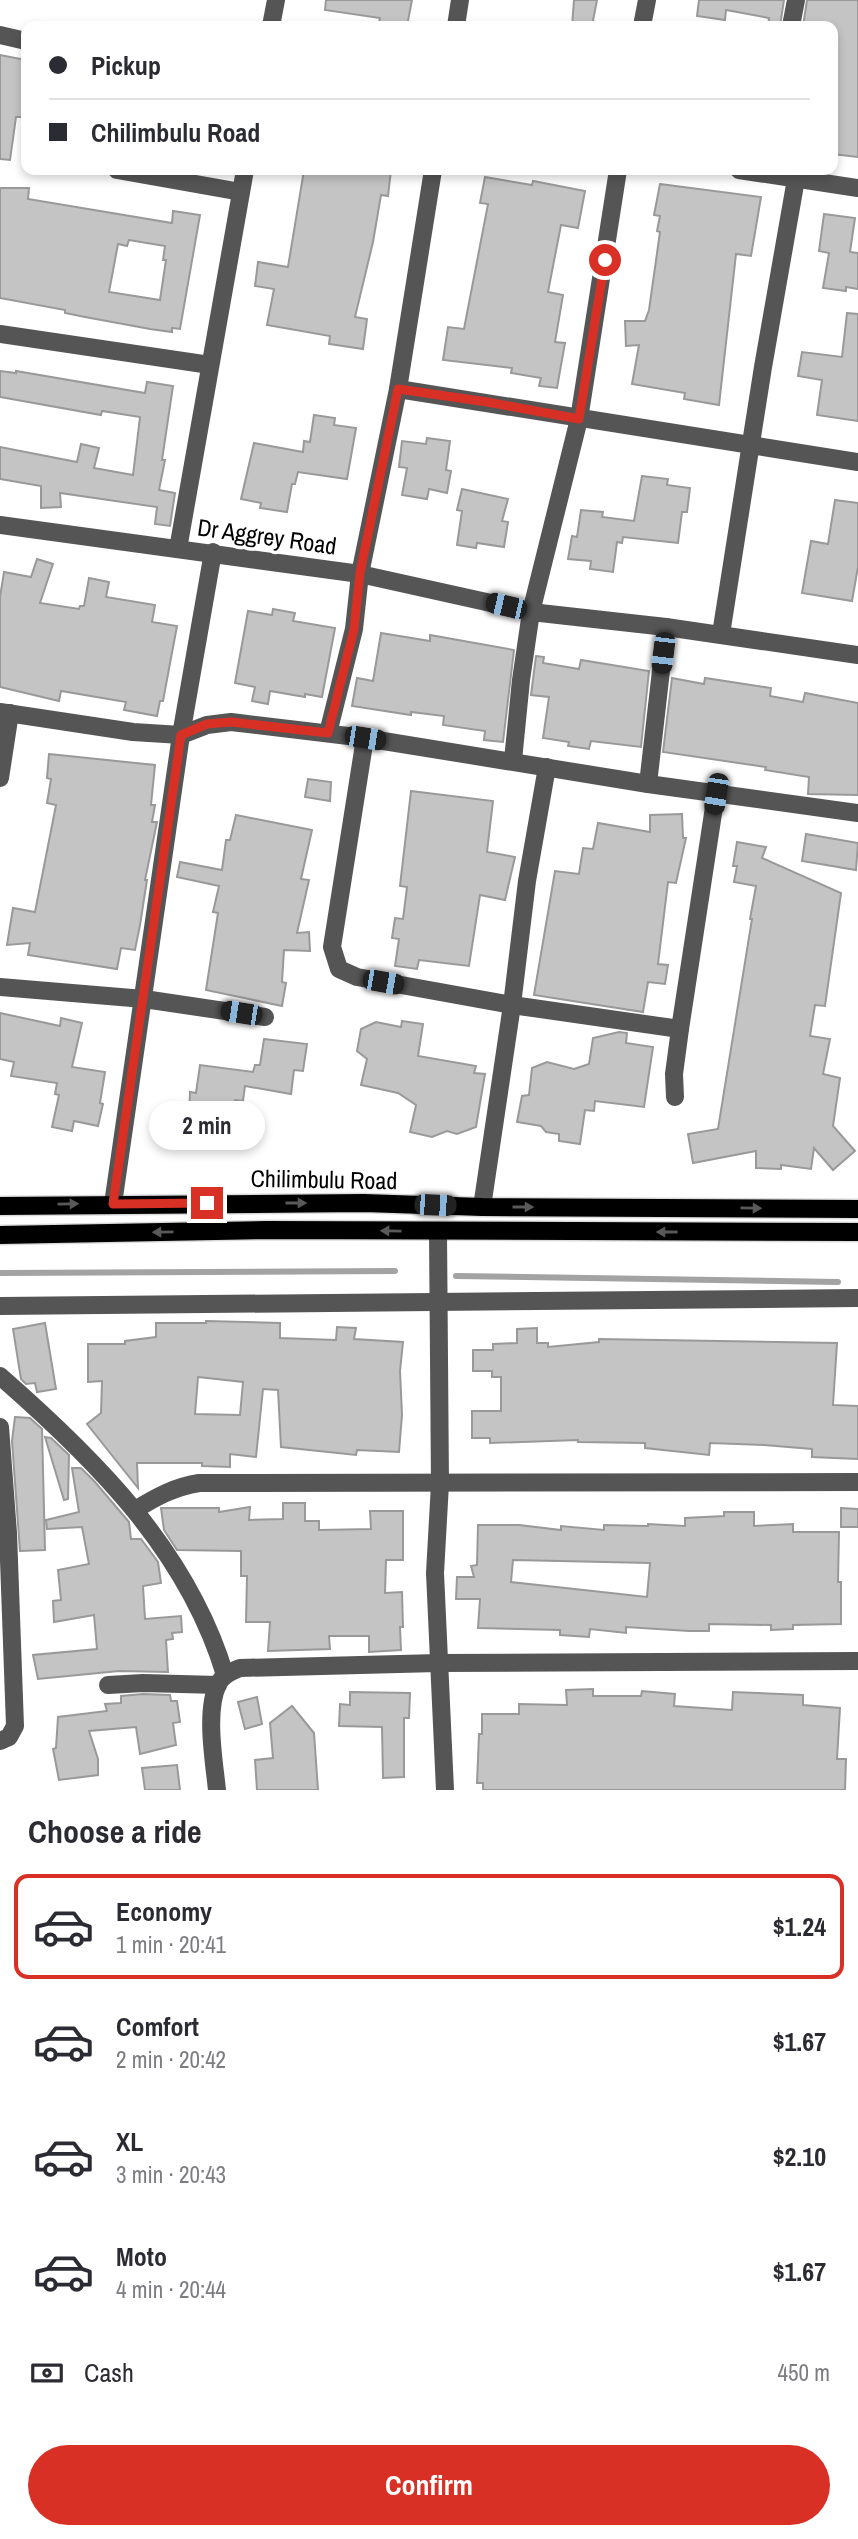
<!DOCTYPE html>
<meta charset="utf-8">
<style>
:root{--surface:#fff;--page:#f2f2f3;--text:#2b2b33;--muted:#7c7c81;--line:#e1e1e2;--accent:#d93025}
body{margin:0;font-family:"Archivo Narrow",sans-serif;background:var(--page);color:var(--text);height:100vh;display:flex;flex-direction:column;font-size:26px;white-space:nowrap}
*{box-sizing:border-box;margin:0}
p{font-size:23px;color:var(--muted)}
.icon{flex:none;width:38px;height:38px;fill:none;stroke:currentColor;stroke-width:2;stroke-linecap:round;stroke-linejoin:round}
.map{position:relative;height:1790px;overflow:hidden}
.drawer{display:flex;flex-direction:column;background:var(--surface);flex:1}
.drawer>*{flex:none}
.hud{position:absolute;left:21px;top:21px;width:817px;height:154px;border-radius:14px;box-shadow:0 4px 10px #0003;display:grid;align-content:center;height:154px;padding:0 28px;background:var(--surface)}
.end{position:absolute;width:32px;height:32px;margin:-16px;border:9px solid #d93025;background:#fff;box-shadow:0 0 0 4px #fff}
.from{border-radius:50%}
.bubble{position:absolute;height:49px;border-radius:24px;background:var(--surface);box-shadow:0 4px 10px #0003;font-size:23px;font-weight:700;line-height:49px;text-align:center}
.car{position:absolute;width:21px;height:42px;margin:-21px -10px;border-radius:9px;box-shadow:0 0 5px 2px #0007;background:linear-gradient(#222 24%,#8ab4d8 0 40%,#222 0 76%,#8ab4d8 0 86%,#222 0)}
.hud b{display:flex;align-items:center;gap:24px;height:66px;font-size:26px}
.hud b+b{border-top:2px solid var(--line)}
.hud i{width:18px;height:18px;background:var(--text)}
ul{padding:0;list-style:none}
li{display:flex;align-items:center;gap:21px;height:105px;margin:0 14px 10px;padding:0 14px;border:4px solid transparent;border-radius:14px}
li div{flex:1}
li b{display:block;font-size:26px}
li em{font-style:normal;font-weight:700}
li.on{border-color:var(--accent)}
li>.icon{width:63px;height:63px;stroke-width:1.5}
h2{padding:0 28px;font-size:32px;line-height:84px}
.pay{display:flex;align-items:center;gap:18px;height:77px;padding:0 28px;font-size:26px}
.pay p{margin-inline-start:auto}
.action{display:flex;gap:14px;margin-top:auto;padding:14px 28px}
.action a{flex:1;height:80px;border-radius:42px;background:var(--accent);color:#fff;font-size:28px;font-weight:700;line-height:80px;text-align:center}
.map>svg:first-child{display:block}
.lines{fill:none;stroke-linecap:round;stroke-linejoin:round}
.stream{stroke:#a3a3a3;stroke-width:6}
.building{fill:#c4c4c4;stroke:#999;stroke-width:2;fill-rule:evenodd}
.major-casing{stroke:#dbdbdb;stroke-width:21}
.minor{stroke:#555;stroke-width:18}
.major{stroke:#000;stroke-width:18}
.oneway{fill:#595959}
.route{stroke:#d93025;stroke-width:9}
.labels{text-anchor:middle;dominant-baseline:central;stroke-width:7;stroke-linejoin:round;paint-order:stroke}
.street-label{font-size:24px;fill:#000;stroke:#fff}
</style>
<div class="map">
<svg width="858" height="1790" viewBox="0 0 858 1790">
<rect width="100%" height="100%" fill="#fff"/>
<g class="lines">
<g class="stream">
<path d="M0,1273L395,1271"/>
<path d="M456,1276L838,1282"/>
</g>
</g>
<g class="building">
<path d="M326,0H412L407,26L379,22L380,18L325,10Z"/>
<path d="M574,0H597L592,26H572Z"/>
<path d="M699,0H784L780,26H768L769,18L726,10L725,20L697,16Z"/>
<path d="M807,0H858V157L833,154V26H803Z"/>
<path d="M0,55L26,60V117H16L10,160L0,159Z"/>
<path d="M304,170H391L388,196L381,195L373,242L355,317L367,319L363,349L329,344L330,336L267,325L274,289L255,286L258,262L288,267Z"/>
<path d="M485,177L532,185L533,181L585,191L578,228L561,225L548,292L563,295L555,342L565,343L557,388L539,386L541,378L511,373L512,368L443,360L448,327L464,329L488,204L480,203Z"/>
<path d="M660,184L761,197L751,256L736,254L719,405L684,399L685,393L632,384L639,345L626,346L625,321H645L649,310L660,232L657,231L660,216L654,215Z"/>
<path d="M0,188H29L28,199L172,223L173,211L200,215L180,329L172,328V332L150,329L85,317L65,313V310L0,298ZM129,240L165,246L163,260H166L160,300L109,292L118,244L127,246Z"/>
<path d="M824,214L855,218L850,252L858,253V289L846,287V291L823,288L829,253L819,251Z"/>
<path d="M847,313L858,314V421L817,415L822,380L798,376L802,352L842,357Z"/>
<path d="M0,371L16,373V371L145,393L147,382L173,386L162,460H165L159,490L175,493L170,526L155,524L157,507L60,493L61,507L41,508V486L0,479V447L77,462L81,444L99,448L94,468L133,475L140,417L102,411L101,415L0,397Z"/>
<path d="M314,415L335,418L334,425L356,428L347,479L298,472L295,484H292L287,512L260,508L261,503L241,499L254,443L303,452L304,441L310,442Z"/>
<path d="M427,438L450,441L446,470L451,471L447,493L429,489L427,499L402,495L407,468L399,467L402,441L426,444Z"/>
<path d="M642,476L668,479L667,485L690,488L687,512H682L678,543L623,537L622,543L617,542L613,572L590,569L591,561L568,559L572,536L577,537L581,510L603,512L602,517L634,521Z"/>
<path d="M462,489L508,499L502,521L508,522L504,547L477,543L476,548L457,545L462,511L457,510Z"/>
<path d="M835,500L858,503V567L852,601L802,593L811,541L828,544Z"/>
<path d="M37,559L53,564L40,603L79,609L80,606H84L89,578L109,582L106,597L155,605L152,622L177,626L163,701H160L157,716L124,710L126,702L61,691L59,701L0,687V597L4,572L31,577Z"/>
<path d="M273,609L295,613L293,621L335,628L322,697L305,694V697L270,691L268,704L252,701L255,687L235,683L248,611L272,615Z"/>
<path d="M381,633L430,641V635L514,650L503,742L484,740L485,731L443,725L444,716L411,712V715L352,706L357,678L373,681Z"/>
<path d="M536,656L544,657L543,663L579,669L581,660L649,671L641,747L591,741L589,749L568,746L569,742L543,738L549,697L531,695Z"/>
<path d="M672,678L704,684L705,678L771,688L770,696L803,702L805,693L858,703V795L808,794L809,777L765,770L766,767L663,752Z"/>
<path d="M49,754L155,765L151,805H155L152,822H157L145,880H147L140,925L135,950L121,948L117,969L28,955L30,943L7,945L13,908L35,912L56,805L47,803L51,779L47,778Z"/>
<path d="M308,779L331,782L330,801L305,797Z"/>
<path d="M411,791L493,801L487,852L515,857L505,900L480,895L469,966L419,960L417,969L395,966L399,939L392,938L395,918L403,919L407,887L400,886Z"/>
<path d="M682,814L683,838H686L676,883L668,882L658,964L668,965L665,984L648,982L643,1012L534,995L555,871L579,874L583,848L593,849L598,823L650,832V815Z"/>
<path d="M236,815L312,830L301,879L309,880L297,933L309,932L310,951L284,950L282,982L286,983L282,1006L206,990L218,913L213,912L219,886L177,877L180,862L222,870L226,840H230Z"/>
<path d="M806,834L858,843L856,870L802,861Z"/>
<path d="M737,842L766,847L762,858L841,893L825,1006L815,1005L810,1036L830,1039L823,1074L840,1078L833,1126L855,1151L833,1170L814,1148L811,1169L781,1165V1169L756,1168V1151L693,1163L688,1134L718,1129L752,919H750L756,886L734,882L737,866H733Z"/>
<path d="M0,1013L60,1026L61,1018L82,1023L72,1067L105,1072L100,1103L103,1104L98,1126L74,1121L72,1131L52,1127L59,1095L55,1094L57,1083L11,1076L14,1062L0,1059Z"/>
<path d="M402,1021L423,1024L418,1056L476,1066L474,1073L485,1074L476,1127L457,1134L447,1131L432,1137L410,1132L416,1105L398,1093L361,1085L367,1059L357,1051L361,1029L376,1022L401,1027Z"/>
<path d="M619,1032L627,1033L626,1043L653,1047L644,1107L595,1101L594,1111L585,1110L580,1144L559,1141V1134L546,1132L541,1126L517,1122L522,1096L529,1095L532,1068L547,1062L574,1069L589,1064L593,1038Z"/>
<path d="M264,1039L307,1044L303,1071L294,1070L291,1094L245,1086L243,1101L235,1100L233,1127L209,1126L210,1117L189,1116L190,1092L196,1093L200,1065L253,1072L255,1065H260Z"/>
<path d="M206,1321L280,1323V1338L336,1340L337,1327L356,1328L354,1339L403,1342L400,1371L402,1415L399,1452L357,1450L356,1455L281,1447L278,1390L263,1389L256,1457L230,1454V1467L202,1466V1463H137L138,1488L87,1424L101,1413L102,1381L88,1382V1344H125V1341L156,1337V1323H206ZM198,1377L243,1382L240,1415L195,1414Z"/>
<path d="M45,1323L56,1389L37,1392L35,1383L26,1384L21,1379L13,1329Z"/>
<path d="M537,1328V1343H548V1347L599,1342V1339L837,1343L833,1405L858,1406V1459L812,1457V1449L764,1445L710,1443L709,1455L645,1448V1443L578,1442V1440L490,1443V1438H472V1411H501V1377H492V1371H473V1350H493V1344L517,1343V1329Z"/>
<path d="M15,1417L30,1418L42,1429L45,1550L20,1551L12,1441Z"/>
<path d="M45,1437L51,1438L69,1455L68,1499L64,1500Z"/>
<path d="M72,1468H81L95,1482L129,1522L131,1539H141L158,1562L161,1583L143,1586L145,1619L181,1616L182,1632L172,1633L173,1639L166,1640L168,1672L119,1671L38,1679L33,1655L97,1649L94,1615L54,1622L53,1601L61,1600L58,1570L89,1564L82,1527L47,1529L46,1520L79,1512Z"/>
<path d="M283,1503H305V1521H319V1530L371,1529L370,1511H403V1560H386L385,1593L402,1592L403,1627H400L401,1650L369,1652V1636H329L330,1649L268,1651L270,1622H246L247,1576H241V1551L177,1550L164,1530L161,1508H219V1512L250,1507L249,1520L283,1519Z"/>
<path d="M841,1508L858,1509V1527H841Z"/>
<path d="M724,1512H754V1526L793,1524V1532H839L838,1582H841V1624L793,1625V1629L771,1630V1625L709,1624V1631H689L626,1627V1633L590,1629L589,1637L560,1635V1630L478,1628L480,1599H456L457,1577H474L471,1566L477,1565L478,1525H519L561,1530V1526L604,1530V1525L648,1526V1524L685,1526V1518L724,1516ZM513,1560L650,1563L647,1597L511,1582Z"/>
<path d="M593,1689V1696H641L642,1691L675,1694L674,1706L732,1710L733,1692L803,1695V1705L840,1708L837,1759H846L845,1790H483V1783H477L479,1734H482V1714H519V1704L567,1705L566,1690Z"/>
<path d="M350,1692L410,1693L409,1718H404V1777L383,1778L382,1727L339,1726L340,1704L350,1705Z"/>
<path d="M143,1694L170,1695L171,1701H177L180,1722L173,1723L176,1745L140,1754L136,1727L89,1731L98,1759V1775L59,1780L53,1749L56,1748L58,1717L107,1711L105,1704L121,1703V1696Z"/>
<path d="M257,1697L262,1724L245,1729L238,1702Z"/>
<path d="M292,1706L314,1733L318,1790H257L255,1760L273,1758L270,1723Z"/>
<path d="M177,1765L180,1790H145L142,1768Z"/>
</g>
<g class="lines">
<defs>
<g id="major">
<path d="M0,1206L364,1203L482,1207L858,1209"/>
<path d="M0,1235L267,1230L858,1232"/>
</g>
</defs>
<use href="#major" class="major-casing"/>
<g class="minor">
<path d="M271,26L276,0"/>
<path d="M456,26L460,0"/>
<path d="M642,26L647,0"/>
<path d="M791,26L796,0"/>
<path d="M0,35L26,41"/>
<path d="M117,170L241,192"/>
<path d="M739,170L858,188"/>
<path d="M0,334L210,365"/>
<path d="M398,389L858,462"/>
<path d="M0,525L360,574L531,612L666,627L858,655"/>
<path d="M178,549L245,170"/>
<path d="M721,634L763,367L796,179"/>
<path d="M0,712L133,732L181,735L207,725L231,722L365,738L648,784L858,813"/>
<path d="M328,733L354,629L360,574L398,389L433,170"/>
<path d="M365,738L332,947L339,969L357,977L512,1005L680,1029"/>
<path d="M513,760L521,680L531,612L579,419L618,170"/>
<path d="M0,778L10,713"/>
<path d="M648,784L666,627"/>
<path d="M0,987L144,999L265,1017"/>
<path d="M675,1097L674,1074L680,1029L716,794"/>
<path d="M113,1204L181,735L213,552"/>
<path d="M482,1207L512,1005L527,881L547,767"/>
<path d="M438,1232L440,1484L435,1573L445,1790"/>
<path d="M0,1306L858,1298"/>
<path d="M0,1376C95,1459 188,1551 225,1675"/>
<path d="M0,1427L8,1533L15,1726L9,1737L0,1741"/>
<path d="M135,1510C156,1497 174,1487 199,1483L858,1482"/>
<path d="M108,1685L143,1683L218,1685"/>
<path d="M217,1790C214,1761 205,1711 218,1684C223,1675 231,1672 240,1668L438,1663L858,1661"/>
</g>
<use href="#major" class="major"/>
</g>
<defs><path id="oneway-solid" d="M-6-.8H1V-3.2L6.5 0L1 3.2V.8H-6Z" transform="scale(1.75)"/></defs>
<g class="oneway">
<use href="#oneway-solid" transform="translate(296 1203)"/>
<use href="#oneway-solid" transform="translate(68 1204) rotate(-1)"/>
<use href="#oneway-solid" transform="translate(523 1207)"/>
<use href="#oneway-solid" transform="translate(751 1208) rotate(1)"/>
<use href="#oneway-solid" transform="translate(391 1231) rotate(-179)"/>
<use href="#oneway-solid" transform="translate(163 1232) rotate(179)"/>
<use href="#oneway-solid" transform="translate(667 1232) rotate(-180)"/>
</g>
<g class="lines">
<path class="route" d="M207,1203L113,1204L181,735L207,724L231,722L328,733L354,629L360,573L398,389L487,402L579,419L605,260"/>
</g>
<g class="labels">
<g class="street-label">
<text transform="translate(267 536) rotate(8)">Dr Aggrey Road</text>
<text transform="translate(324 1179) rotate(1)">Chilimbulu Road</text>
</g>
</g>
</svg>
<i class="end from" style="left:605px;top:260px"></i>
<i class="end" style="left:207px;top:1203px"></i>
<div class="bubble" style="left:149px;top:1101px;width:116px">2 min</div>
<i class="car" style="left:506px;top:606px;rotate:283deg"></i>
<i class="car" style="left:663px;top:653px;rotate:187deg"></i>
<i class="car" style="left:365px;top:738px;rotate:99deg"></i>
<i class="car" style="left:716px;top:794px;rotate:189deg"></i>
<i class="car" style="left:383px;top:982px;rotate:100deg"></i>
<i class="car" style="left:241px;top:1013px;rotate:279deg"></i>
<i class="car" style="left:435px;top:1205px;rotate:92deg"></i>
<div class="hud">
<b><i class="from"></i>Pickup</b>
<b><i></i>Chilimbulu Road</b>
</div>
</div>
<section class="drawer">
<h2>Choose a ride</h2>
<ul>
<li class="on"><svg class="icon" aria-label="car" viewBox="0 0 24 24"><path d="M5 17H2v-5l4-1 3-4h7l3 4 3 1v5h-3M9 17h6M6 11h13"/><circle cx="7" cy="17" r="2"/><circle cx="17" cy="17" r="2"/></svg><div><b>Economy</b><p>1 min · 20:41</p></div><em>$1.24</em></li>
<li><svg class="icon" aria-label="car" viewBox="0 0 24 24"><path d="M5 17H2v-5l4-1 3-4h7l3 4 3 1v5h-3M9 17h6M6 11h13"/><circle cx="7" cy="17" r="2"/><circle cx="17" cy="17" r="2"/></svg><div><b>Comfort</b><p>2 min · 20:42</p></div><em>$1.67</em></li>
<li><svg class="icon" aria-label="car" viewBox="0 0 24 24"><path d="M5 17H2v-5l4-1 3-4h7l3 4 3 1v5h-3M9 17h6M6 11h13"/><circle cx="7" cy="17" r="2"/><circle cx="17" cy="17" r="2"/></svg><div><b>XL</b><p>3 min · 20:43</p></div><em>$2.10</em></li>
<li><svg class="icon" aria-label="car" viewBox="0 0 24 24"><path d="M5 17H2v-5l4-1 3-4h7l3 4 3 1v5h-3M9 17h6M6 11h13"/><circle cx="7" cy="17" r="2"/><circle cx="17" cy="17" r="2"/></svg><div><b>Moto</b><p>4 min · 20:44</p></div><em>$1.67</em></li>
</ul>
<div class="pay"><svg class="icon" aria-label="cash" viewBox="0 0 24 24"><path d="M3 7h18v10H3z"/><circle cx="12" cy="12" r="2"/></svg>Cash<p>450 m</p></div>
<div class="action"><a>Confirm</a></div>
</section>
